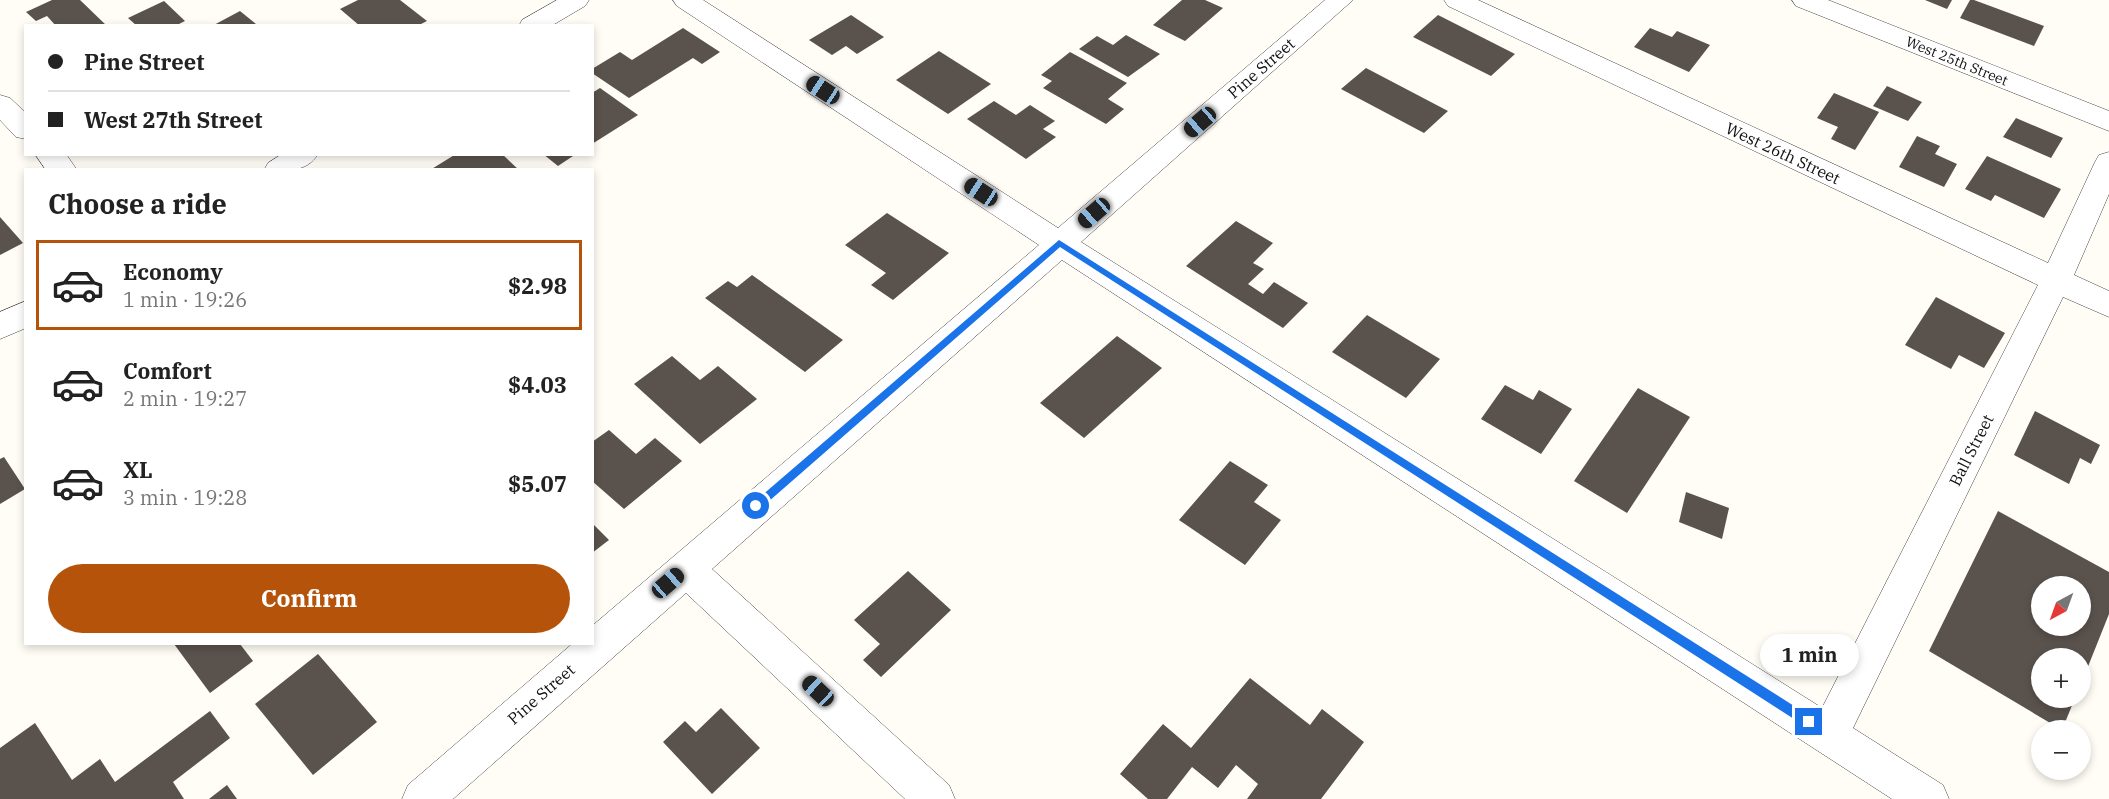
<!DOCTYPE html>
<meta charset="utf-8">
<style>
:root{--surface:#fff;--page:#f2f2f2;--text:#222;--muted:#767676;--line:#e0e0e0;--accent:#b45309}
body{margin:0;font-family:"IBM Plex Serif",serif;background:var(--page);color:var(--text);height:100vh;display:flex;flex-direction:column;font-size:22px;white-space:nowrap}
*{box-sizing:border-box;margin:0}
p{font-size:20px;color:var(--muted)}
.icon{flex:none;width:33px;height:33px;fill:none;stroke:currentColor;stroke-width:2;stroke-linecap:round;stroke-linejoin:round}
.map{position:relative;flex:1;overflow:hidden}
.details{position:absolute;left:24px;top:168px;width:570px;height:477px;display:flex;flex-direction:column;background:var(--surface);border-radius:0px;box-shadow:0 3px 9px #0003}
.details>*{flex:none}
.guide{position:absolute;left:24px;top:24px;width:570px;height:132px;border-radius:0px;box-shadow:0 3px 9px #0003;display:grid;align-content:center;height:132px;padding:0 24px;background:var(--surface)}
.needle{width:39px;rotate:221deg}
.tools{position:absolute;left:2031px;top:576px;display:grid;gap:12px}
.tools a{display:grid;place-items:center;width:60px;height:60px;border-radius:50%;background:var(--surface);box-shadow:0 3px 9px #0003;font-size:30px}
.end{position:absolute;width:27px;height:27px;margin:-14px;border:8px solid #1a73e8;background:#fff;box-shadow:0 0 0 3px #fff}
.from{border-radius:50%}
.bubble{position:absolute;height:42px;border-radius:21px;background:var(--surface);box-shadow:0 3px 9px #0003;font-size:20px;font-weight:800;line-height:42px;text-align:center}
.car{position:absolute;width:18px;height:36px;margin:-18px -9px;border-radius:8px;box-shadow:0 0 4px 2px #0007;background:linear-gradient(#222 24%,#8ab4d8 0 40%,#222 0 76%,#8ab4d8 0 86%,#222 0)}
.guide b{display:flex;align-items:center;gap:21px;height:57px;font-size:22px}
.guide b+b{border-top:2px solid var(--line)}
.guide i{width:15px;height:15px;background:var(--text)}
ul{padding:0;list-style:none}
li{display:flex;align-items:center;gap:18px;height:90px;margin:0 12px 9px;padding:0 12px;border:3px solid transparent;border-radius:0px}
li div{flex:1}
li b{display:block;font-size:22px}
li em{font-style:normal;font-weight:800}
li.active{border-color:var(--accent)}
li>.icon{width:54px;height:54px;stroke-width:1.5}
h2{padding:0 24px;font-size:27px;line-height:72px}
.cta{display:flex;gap:12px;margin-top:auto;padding:12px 24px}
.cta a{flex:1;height:69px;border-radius:36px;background:var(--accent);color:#fff;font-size:24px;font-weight:800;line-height:69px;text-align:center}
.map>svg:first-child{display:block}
.building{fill:#5a524d;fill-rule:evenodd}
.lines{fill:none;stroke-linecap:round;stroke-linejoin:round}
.minor-casing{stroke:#444;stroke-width:1}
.minor{fill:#fff;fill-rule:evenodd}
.route{fill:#1a73e8}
.labels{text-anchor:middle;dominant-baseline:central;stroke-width:6;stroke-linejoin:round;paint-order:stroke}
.far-street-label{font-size:14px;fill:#111;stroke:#fff}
.street-label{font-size:16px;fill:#111;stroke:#fff}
</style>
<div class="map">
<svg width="2109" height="799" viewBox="0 0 2109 799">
<rect width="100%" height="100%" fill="#fffdf5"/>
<g class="building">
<path d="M52,0H80L107,26H56L47,16L36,21L26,12Z"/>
<path d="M358,0H400L427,21L417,26H360L340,9Z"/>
<path d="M1182,0H1205L1223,8L1185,41L1153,25Z"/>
<path d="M1925,0H1952L1947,9Z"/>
<path d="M1970,0H1974L2044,26L2034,46L1960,18Z"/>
<path d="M164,1L185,21L175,26H137L128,18Z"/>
<path d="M240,11L256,24L212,26Z"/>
<path d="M851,15L884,37L857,54L846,46L832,55L809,40Z"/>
<path d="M1438,15L1515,54L1491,76L1413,37Z"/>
<path d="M683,28L720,52L702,64L693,58L629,98L592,73V69L620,52L632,60Z"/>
<path d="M1650,28L1672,37L1677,31L1710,45L1689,72L1634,47Z"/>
<path d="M1126,35L1160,54L1128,77L1079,49L1097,36L1113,45Z"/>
<path d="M939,51L991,84L948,114L896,80Z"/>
<path d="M1070,52L1127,83L1108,99L1124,109L1106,124L1043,88L1052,81L1041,75Z"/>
<path d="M1366,68L1448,111L1424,133L1341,89Z"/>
<path d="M1887,86L1922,102L1908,121L1873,106Z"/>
<path d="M600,88L638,115L592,144V93Z"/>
<path d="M1834,93L1879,112L1855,150L1831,139L1838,127L1817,118Z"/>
<path d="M994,101L1016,115L1030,105L1055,121L1043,129L1056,137L1026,159L967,119Z"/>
<path d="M2016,118L2063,138L2051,158L2003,137Z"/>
<path d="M1917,136L1940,146L1935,154L1957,164L1944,187L1899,167Z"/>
<path d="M456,154H502L519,170H430Z"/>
<path d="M543,154H576L558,166Z"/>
<path d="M1987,156L2061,189L2044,218L1995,195L1991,201L1965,189Z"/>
<path d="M887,213L949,253L893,300L871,285L886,273L845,245Z"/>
<path d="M0,217L23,243L0,255Z"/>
<path d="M1236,221L1273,243L1253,263L1264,269L1248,284L1263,294L1274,282L1308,303L1283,328L1186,266Z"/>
<path d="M752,275L843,340L805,372L705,298L728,281L737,287Z"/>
<path d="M1936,297L2005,333L1984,368L1959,355L1951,369L1905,345Z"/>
<path d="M1367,315L1440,359L1406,398L1332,352Z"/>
<path d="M1117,336L1162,368L1084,438L1040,403Z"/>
<path d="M672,356L700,380L718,366L757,399L700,444L634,384Z"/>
<path d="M1505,385L1533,400L1539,390L1572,409L1541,454L1481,419Z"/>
<path d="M1638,388L1690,417L1627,513L1574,481Z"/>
<path d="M2035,411L2100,445L2091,464L2080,458L2069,484L2014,455Z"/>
<path d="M609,430L636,454L655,438L682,461L624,509L592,481V442Z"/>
<path d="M4,457L25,489L0,504V459Z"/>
<path d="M1230,461L1268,485L1254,502L1281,520L1245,565L1179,520Z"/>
<path d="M1686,492L1729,508L1722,539L1679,522Z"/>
<path d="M1998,511L2109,572V614L2081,684L2080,658H2042V698H2075L2062,730L1929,651ZM2042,586H2080V626H2042Z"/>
<path d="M592,523L609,540L592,553Z"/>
<path d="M908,571L951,610L881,677L863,660L880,644L854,620Z"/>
<path d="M174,644H240L253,661L210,693Z"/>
<path d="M318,654L377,722L313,775L255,704Z"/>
<path d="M1250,678L1310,725L1322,709L1364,742L1321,799H1247L1258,784L1236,765L1218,788L1192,767L1167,799H1148L1120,774L1163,724L1191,748Z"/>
<path d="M721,708L760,748L712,794L663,742L685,721L696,732Z"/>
<path d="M210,711L230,738L173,782L184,799H0V748L35,723L72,780L100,759L115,782Z"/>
<path d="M227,785L237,799H209Z"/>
</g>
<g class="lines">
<defs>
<g id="minor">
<path d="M557,0H589L585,6L551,26H519L522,20Z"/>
<path d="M673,0H703L1058,228L1325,0H1353L1081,242L1822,708L2038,285L1448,6L1444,0H1478L2048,263L2095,162L2099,155L2109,152V194L2074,275L2109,291V317L2063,297L1853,728L1943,785L1949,799H1892L1062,260L712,569L949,785L955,799H905L686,593L453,799H402L408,785L572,644H592V626L1039,245L677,6Z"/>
<path d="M1792,0H1828L2109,111V131L1796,6Z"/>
<path d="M0,95L10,98L26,113V139L16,137L0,120Z"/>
<path d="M35,154H66L77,170H46Z"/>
<path d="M282,154H318C306,174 284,170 264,170L268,163Z"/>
<path d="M26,301V328L0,339V312Z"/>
</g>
</defs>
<use href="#minor" class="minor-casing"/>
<use href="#minor" class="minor"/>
</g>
<path class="route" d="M1059,240L1813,718V726H1805L1060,247L760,509H753V503Z"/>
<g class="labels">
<g class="far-street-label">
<text transform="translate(1957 61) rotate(22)">West 25th Street</text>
</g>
<g class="street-label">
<text transform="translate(1261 68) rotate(-41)">Pine Street</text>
<text transform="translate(1783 153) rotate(25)">West 26th Street</text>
<text transform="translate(1971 450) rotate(-63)">Ball Street</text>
<text transform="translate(541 694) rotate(-41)">Pine Street</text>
</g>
</g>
</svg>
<div class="tools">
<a><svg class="needle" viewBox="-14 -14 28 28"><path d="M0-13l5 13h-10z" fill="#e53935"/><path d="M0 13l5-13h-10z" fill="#767676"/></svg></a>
<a>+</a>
<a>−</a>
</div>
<i class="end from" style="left:756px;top:506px"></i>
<i class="end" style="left:1809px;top:722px"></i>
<div class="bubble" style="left:1760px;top:634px;width:99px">1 min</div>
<i class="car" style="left:823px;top:90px;rotate:303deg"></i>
<i class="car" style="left:1200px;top:122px;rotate:229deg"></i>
<i class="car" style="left:981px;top:192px;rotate:303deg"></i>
<i class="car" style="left:1094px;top:213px;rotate:229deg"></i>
<i class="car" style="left:668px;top:583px;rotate:49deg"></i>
<i class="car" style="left:818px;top:691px;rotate:313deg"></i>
<div class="guide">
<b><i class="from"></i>Pine Street</b>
<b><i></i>West 27th Street</b>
</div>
<section class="details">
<h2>Choose a ride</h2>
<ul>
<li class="active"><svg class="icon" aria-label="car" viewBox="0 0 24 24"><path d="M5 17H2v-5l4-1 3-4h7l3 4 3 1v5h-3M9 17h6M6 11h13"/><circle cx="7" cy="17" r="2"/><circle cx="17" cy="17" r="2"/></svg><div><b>Economy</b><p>1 min · 19:26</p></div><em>$2.98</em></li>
<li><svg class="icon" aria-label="car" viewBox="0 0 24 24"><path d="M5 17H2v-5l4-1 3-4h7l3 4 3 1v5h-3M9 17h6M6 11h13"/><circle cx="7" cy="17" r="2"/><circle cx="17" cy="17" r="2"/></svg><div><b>Comfort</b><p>2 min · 19:27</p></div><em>$4.03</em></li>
<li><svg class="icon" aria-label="car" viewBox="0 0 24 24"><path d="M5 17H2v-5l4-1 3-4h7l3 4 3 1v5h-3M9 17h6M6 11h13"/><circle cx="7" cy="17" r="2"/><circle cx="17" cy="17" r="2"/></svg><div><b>XL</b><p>3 min · 19:28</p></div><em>$5.07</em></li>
</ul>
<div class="cta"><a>Confirm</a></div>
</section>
</div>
